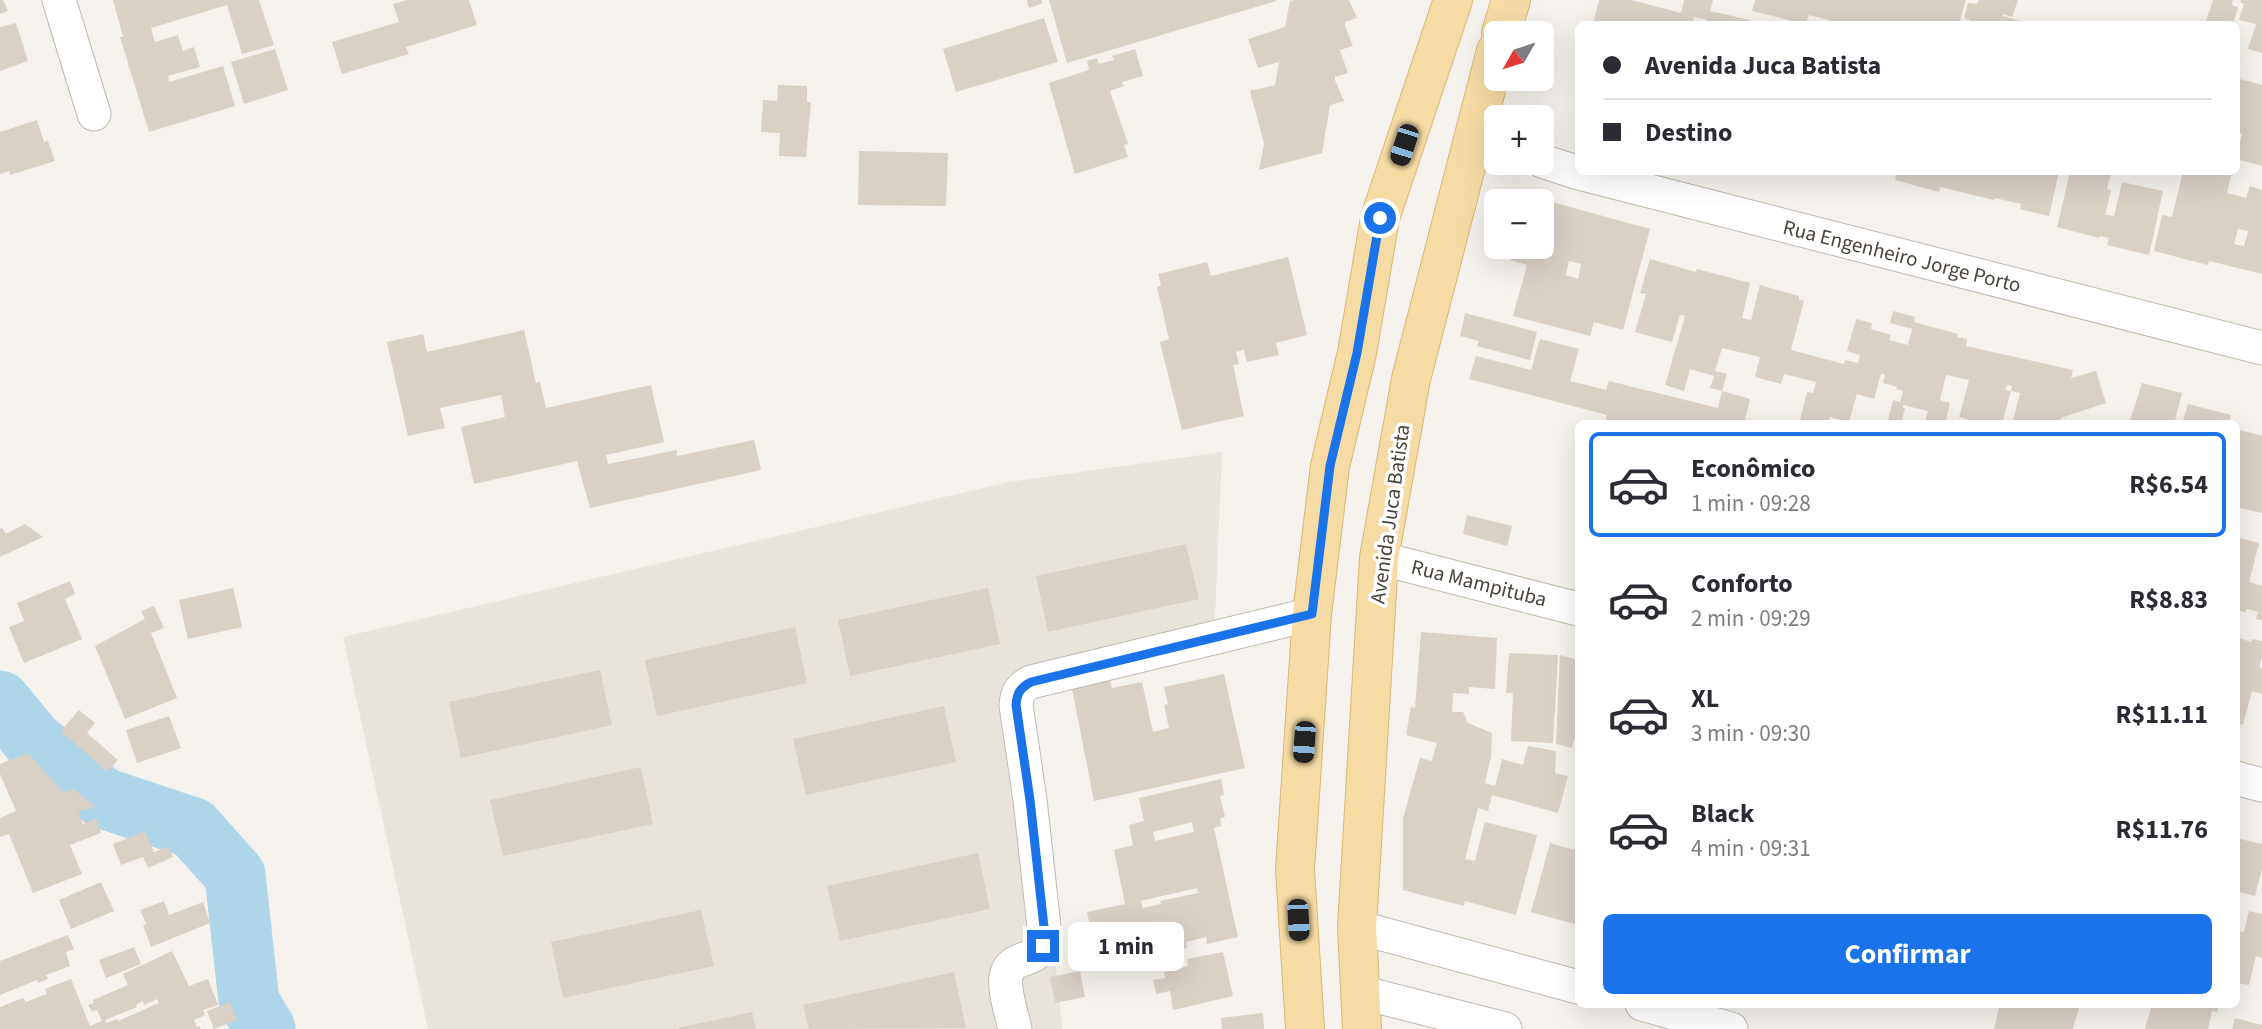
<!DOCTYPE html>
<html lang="pt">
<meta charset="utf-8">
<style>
:root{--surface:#fff;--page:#f2f2f3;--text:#2b2b33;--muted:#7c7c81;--line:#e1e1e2;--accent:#1a73e8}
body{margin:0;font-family:"Source Sans 3",sans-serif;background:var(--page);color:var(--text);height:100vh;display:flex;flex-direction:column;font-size:26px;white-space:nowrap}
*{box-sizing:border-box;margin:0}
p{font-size:23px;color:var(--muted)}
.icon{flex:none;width:38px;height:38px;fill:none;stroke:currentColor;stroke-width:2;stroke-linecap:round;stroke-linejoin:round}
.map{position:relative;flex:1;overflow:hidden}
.sheet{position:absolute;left:1575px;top:420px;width:665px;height:588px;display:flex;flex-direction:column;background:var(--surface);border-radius:10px;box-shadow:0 7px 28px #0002}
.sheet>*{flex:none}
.top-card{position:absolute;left:1575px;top:21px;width:665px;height:154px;border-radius:10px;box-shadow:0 7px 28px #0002;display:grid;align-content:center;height:154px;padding:0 28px;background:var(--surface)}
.needle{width:46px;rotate:231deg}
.controls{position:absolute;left:1484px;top:21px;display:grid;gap:14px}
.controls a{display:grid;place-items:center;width:70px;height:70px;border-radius:10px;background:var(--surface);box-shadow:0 7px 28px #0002;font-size:35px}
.end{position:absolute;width:32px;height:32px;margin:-16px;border:9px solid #1a73e8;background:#fff;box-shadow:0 0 0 4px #fff}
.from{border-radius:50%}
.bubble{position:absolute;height:49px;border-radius:10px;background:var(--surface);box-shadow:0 7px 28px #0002;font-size:23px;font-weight:700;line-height:49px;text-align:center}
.car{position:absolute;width:21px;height:42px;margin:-21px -10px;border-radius:9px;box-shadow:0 0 5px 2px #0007;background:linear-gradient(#222 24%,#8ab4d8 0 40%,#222 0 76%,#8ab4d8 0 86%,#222 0)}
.top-card b{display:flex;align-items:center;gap:24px;height:66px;font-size:26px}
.top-card b+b{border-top:2px solid var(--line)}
.top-card i{width:18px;height:18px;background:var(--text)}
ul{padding:12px 0 0;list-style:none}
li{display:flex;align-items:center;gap:21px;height:105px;margin:0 14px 10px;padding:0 14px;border:4px solid transparent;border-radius:10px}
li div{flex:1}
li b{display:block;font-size:26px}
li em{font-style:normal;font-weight:700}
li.selected{border-color:var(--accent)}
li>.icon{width:63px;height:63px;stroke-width:1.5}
.action{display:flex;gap:14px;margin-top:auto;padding:14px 28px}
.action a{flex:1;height:80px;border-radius:10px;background:var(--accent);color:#fff;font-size:28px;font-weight:700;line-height:80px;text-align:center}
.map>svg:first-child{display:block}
.residential{fill:#e8e4db}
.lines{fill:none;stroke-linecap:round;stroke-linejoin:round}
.river{stroke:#afd5eb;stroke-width:61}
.building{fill:#d9d0c6;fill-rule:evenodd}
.minor-casing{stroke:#c0b9b0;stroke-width:35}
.major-casing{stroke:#dab875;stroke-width:40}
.minor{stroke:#fff;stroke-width:33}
.major{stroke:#f6dba5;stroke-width:38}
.route{stroke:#1a73e8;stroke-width:9}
.labels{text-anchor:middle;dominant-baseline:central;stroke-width:7;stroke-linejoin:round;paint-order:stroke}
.street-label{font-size:21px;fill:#49433a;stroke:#fff}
</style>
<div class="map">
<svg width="2262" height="1029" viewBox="0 0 2262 1029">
<rect width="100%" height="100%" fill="#f5f2ed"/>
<path class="residential" d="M1222,452L1214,639L1027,669L1062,1029H428L343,637L1009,482Z"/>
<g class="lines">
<path class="river" d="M0,701L33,741L103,798L193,828L235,875L249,1002L265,1029"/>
</g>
<g class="building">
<path d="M0,0H3L8,11L0,14Z"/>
<path d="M113,0H259L274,45L242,54L227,5L151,28L155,42L178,35L183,51L194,47L200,67L168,76L169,82L223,66L235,106L149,132L120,37H123Z"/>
<path d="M407,0H469L477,25L406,47L409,54L342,74L332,42L399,22L393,4Z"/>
<path d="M1027,0H1041L1043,3L1029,8Z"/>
<path d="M1049,0H1276V1L1067,63Z"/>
<path d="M1294,0H1349L1357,18L1345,22V26L1353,46L1340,50L1348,73L1335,77V80L1344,101L1330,105L1322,153L1259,170L1264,144L1250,91L1275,85L1279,62L1258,68L1248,39L1285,27L1290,1Z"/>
<path d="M1599,0H1631L1681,13L1684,0H1713L1710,11L1750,20L1749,24H1706L1707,20L1694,17L1692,24H1593Z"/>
<path d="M1755,0H1966L1959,24H1844L1809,15L1805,24L1752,11Z"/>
<path d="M1979,0H2018L2012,17L2003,14L2002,16L2032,24H1973L1974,22L1964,18L1968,3L1977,4Z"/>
<path d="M2213,0H2233L2232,5L2238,7L2233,24H2205Z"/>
<path d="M2241,0H2262V53L2248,49L2256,24L2239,20L2244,4L2240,2Z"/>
<path d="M1044,18L1058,62L956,92L943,49Z"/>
<path d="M16,23L28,61L0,71V27Z"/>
<path d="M275,49L288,90L244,104L231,62Z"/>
<path d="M1135,49L1143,76L1122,82L1124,86L1110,91L1128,144L1124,145L1128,157L1075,174L1049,83L1089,70L1087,61L1097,58L1099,64L1114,60L1112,56Z"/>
<path d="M2236,78L2262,85V166L2236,159L2242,134L2236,132Z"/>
<path d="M778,85L807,86V102H811L806,157L779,156L780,133L761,132L763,100L777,101Z"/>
<path d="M37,120L44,142L48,141L55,161L10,175L9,171L0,174V132Z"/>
<path d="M859,151L948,153L946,206L858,205Z"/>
<path d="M1897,172H2059L2049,216L2020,209L2021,204L1995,198L1994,200L1940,187L1939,192L1895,180Z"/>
<path d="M2070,172H2116L2115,175L2111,174L2107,189L2111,190L2105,215L2114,216L2122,182L2163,191L2149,255L2107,245L2109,238L2100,236L2099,238L2057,227Z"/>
<path d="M2183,172H2232L2227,193L2246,198L2250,186L2262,190V274L2209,261L2208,265L2154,251L2162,215L2172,217ZM2238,229L2248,231L2244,246L2234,244Z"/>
<path d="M1527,195L1650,229L1623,330L1594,322L1590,336L1513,316L1527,265L1510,260L1513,247H1542V201H1525ZM1569,261L1581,264L1578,279L1566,275Z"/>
<path d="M1288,257L1307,335L1276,343L1279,355L1247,362L1244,350L1236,352L1239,364L1233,365L1244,416L1182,430L1160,342L1169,339L1157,287L1161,286L1158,274L1207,262L1211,276Z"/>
<path d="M1650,259L1696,272L1697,269L1750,283L1742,318L1751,320L1760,285L1799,296V299L1804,301L1791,350L1844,364L1845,360L1858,363L1860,355L1847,351L1856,319L1872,323L1871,329L1891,335L1889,340L1908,345L1912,329L1890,323L1893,311L1915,317L1914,322L1958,334L1957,337L1967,339L1966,346L2073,370L2071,378L2096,371L2106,403L2061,418L2060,424H2012L2020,393L2011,391L2012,386L2007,385L2005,390L2011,391L2002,424H1983L1959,417L1969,380L1946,375L1940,400L1950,403L1945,424H1924L1928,411L1903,405V408H1905L1901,424H1887L1893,400L1900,402L1903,391L1896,389L1897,387L1883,383L1885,375L1881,374L1874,399L1857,394L1849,422L1830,417L1828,424H1799L1807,392L1813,393L1816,382L1784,374L1781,384L1755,377L1760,357L1722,348L1715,371L1727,374L1722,391L1750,399L1745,419L1760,424H1605L1607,415L1469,379L1476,356L1531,370L1540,339L1579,349L1570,381L1606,390L1609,381L1718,408L1722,391L1710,388L1714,376L1690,369L1684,391L1665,385L1685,316L1680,315L1672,342L1635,332L1646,294L1640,293Z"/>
<path d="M1465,313L1537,332L1530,360L1477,346L1479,341L1460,336Z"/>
<path d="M524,330L536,383L540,382L546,408L651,385L664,442L606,455L608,464L677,450V456L754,440L761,470L590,508L577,461L474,484L461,427L505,417L501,395L440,408L445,428L408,436L387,342L423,334L427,352Z"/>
<path d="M2142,383L2182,393L2174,424H2129Z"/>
<path d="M2188,404L2231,415L2229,424H2182Z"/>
<path d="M2237,429L2262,436V513L2236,507Z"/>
<path d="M1467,515L1512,526L1507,546L1463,534Z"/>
<path d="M25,524L43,537L0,557V529L2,528L6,534Z"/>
<path d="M2236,537L2259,543L2249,582L2262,586V620L2256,619L2258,612L2247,609L2246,612L2239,611L2236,616Z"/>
<path d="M1186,544L1199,599L1048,632L1036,576Z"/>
<path d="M70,581L75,594L65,599L82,639L24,663L9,627L24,621L17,603Z"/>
<path d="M233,588L242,627L188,639L179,600Z"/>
<path d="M988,588L1000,644L850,676L838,620Z"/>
<path d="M154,606L164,628L151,633L177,698L125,719L95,646L145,619L141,611Z"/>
<path d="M795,627L807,683L657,716L645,660Z"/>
<path d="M1421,632L1497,638L1495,689L1469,687V694L1453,693L1452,712H1463L1468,723L1492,733L1491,757L1485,783L1495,786L1502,759L1523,765L1528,746L1556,751L1555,773L1568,776L1558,813L1492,795L1488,811L1478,808L1465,859L1475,861L1485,822L1537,835L1516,915L1465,901L1464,906L1403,890V818L1420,758L1432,761L1437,743L1406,735L1411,707L1415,708Z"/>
<path d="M2236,637L2251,642L2252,639L2262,641V657L2259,667L2262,668V694L2252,691L2243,725L2236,723Z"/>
<path d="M1509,653L1558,655L1553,743L1511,741L1513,693H1506Z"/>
<path d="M1560,655L1578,660V742L1574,740L1572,748L1556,744Z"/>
<path d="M600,670L612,725L461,758L449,702Z"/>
<path d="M1108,671L1112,688L1142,682L1153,732L1169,728L1164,705L1168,704L1164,687L1224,674L1245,768L1094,801L1070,679Z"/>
<path d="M944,706L956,762L806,795L793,739Z"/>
<path d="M79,710L95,723L87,733L118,760L107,772L61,731Z"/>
<path d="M169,716L181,748L137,763L126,730Z"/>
<path d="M28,753L64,793L73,789L95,806L78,812L83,824L96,818L101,833L70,845L82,874L33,893L9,834L0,837V818L16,811L0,774V764Z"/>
<path d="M641,767L653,824L503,856L490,800Z"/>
<path d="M1221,779L1224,795L1220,796L1225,817L1220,818L1221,826L1214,828L1238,937L1207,944L1206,937L1186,942L1187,948L1099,967L1087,912L1125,904L1114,850L1133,845L1129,825L1144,821L1139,798ZM1192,822L1194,832L1155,841L1153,832ZM1197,888L1198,893L1160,901L1161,904L1143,908L1141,901Z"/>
<path d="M145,831L154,852L168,847L173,857L148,868L143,857L121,865L113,844Z"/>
<path d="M2236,838L2262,844V869L2255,896L2236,891Z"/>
<path d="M1550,843L1578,851V925L1531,912Z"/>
<path d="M978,853L990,909L840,941L827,886Z"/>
<path d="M101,882L114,911L71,929L59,900Z"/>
<path d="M164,901L169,915L203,902L210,923L151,947L143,925L146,924L140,910Z"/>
<path d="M701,910L714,966L563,998L551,942Z"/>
<path d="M2249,911L2262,914V958L2256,956L2249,985L2236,983V939L2238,931L2244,932Z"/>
<path d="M68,935L74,949L66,952L70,966L46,975L48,979L38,983L37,980L0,995V961Z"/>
<path d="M134,947L141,964L106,978L99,960Z"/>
<path d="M172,951L189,986L208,979L218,1005L203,1010L205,1015L194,1020L197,1027L199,1026L201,1029H0V1007L23,998L26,1002L47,994L45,989L71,979L90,1026L102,1021L97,1010L92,1012L88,1005L94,1003L93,1000L128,985L123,974ZM157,999L159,1003L118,1021L117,1019L106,1023L105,1020L137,1007L136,1005L143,1001L144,1005Z"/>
<path d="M1223,952L1233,996L1173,1010L1170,991L1156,994L1153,980L1165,978L1164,972L1188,966L1187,959Z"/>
<path d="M1080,971L1085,997L1055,1003L1050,977Z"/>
<path d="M954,972L966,1028L809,1029L803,1005Z"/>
<path d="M230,1002L237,1020L214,1029L207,1011Z"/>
<path d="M2000,1004H2080L2073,1029H1994Z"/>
<path d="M2152,1004H2219L2217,1012L2212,1011L2208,1029H2145Z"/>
<path d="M752,1012L756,1029H678V1028Z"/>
<path d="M1263,1013L1264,1029H1222L1221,1018Z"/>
<path d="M2235,1018L2262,1025V1029H2232Z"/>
</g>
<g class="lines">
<defs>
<g id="minor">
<path d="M59,0L94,114"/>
<path d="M1542,161L1579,173L2262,348"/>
<path d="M1379,558L1578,609"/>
<path d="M2236,778L2262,785"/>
<path d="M1357,927L1578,987"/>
<path d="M1360,992L1505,1029"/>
<path d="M1642,1004L1731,1029"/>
<path d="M1015,1029C1012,1015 1002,986 1007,973C1015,952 1041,966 1045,936L1030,800L1016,705C1017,693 1020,688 1031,682L1312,614"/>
</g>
<g id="major">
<path d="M1501,33L1511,0"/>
<path d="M1305,1029L1295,870L1312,614L1330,466L1357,353L1380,218L1453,0"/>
<path d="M1362,1029L1357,927L1379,558L1411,379L1496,51"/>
</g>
</defs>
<use href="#minor" class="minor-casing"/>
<use href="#major" class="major-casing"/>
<use href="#minor" class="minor"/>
<use href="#major" class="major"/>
</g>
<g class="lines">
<path class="route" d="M1043,946L1045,936L1030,800L1016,705C1017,693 1020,688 1031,682L1312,614L1330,466L1357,353L1380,218"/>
</g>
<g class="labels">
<g class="street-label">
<text transform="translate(1902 256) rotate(14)">Rua Engenheiro Jorge Porto</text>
<text transform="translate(1390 514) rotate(-82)">Avenida Juca Batista</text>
<text transform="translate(1479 583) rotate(14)">Rua Mampituba</text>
</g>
</g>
</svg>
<div class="controls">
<a><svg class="needle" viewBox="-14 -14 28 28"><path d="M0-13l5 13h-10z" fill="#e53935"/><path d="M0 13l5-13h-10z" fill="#7c7c81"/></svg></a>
<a>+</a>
<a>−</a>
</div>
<i class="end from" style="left:1380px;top:218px"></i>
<i class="end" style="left:1043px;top:946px"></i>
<div class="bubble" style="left:1068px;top:922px;width:116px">1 min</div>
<i class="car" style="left:1404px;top:145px;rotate:198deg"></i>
<i class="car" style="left:1304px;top:742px;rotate:184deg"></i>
<i class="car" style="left:1298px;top:920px;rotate:177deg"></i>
<div class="top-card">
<b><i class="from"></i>Avenida Juca Batista</b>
<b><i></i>Destino</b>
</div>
<section class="sheet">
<ul>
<li class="selected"><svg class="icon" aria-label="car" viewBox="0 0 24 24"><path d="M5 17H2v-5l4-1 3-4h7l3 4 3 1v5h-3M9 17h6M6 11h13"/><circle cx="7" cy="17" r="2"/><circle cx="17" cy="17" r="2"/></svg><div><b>Econômico</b><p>1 min · 09:28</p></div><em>R$6.54</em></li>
<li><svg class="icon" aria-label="car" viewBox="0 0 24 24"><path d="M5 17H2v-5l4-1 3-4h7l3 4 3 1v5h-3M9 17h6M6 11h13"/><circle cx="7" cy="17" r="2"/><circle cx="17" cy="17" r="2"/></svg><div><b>Conforto</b><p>2 min · 09:29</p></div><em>R$8.83</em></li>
<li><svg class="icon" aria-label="car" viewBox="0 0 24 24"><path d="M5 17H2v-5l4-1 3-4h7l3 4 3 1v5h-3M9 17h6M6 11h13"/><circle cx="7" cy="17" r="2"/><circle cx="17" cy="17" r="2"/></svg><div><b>XL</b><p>3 min · 09:30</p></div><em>R$11.11</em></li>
<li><svg class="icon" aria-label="car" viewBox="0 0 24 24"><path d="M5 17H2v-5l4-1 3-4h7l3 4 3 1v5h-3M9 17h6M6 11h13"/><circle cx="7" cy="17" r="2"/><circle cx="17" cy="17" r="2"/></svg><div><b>Black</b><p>4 min · 09:31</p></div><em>R$11.76</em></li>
</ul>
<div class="action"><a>Confirmar</a></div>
</section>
</div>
